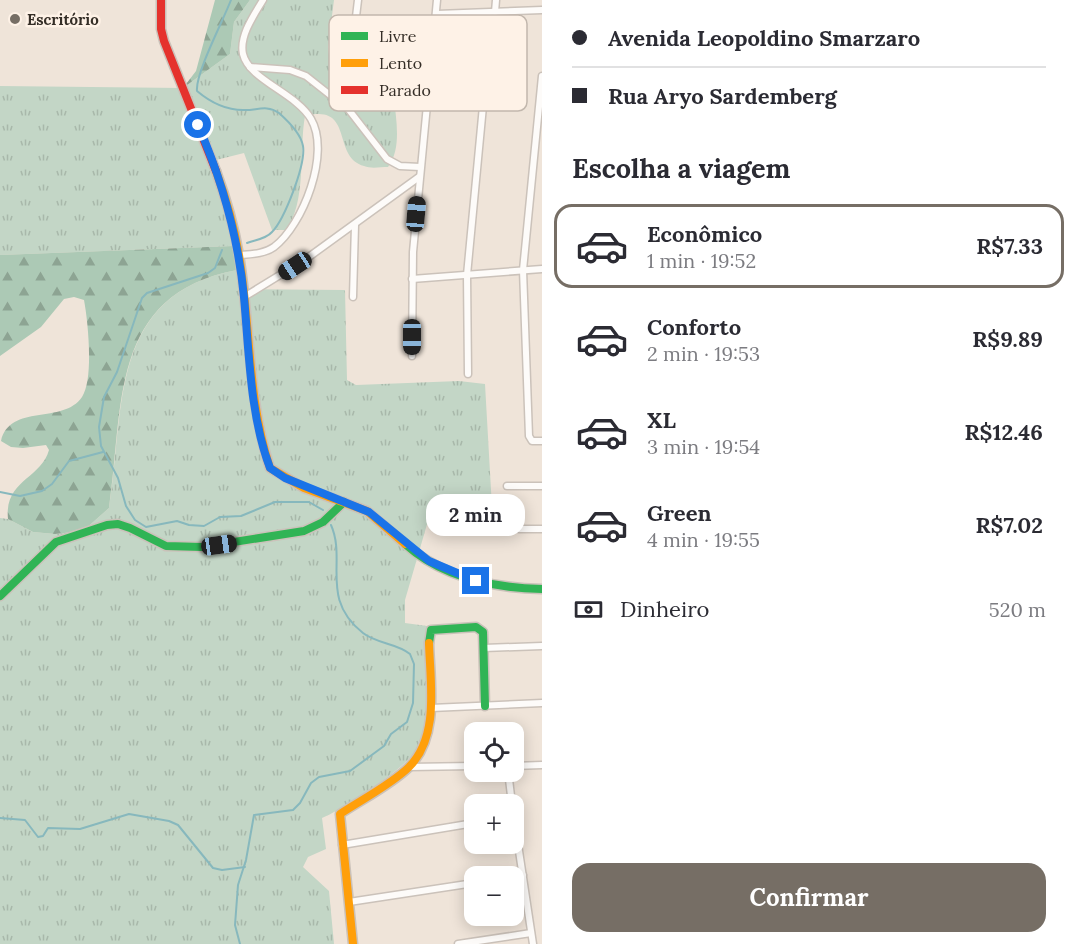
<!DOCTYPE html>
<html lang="pt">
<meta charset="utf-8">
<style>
:root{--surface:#fff;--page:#f7f7f7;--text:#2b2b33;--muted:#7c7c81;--line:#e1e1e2;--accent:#766e65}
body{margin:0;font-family:Lora,serif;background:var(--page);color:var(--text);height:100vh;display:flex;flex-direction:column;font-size:22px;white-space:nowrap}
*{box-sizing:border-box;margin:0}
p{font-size:20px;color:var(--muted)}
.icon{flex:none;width:33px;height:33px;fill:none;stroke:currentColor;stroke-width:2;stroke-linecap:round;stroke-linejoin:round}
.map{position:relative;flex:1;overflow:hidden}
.sheet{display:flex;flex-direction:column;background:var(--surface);width:534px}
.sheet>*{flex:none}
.guide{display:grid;align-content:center;height:132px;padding:0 30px;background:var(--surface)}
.fabs{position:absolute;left:464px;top:722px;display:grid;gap:12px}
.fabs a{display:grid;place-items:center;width:60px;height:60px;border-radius:12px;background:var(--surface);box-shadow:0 3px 15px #0003;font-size:30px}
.end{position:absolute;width:27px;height:27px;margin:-14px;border:8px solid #1a73e8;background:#fff;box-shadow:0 0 0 3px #fff}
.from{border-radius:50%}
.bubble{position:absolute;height:42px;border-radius:18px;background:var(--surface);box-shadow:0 3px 15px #0003;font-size:20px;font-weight:700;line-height:42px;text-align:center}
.car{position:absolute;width:18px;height:36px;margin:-18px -9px;border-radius:8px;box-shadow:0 0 4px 2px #0007;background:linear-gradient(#222 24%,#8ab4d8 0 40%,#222 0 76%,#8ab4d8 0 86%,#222 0)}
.guide b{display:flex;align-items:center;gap:21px;height:57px;font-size:22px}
.guide b+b{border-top:2px solid var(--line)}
.guide i{width:15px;height:15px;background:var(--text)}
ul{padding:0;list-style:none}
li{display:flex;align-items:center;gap:18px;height:84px;margin:0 12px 9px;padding:0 18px;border:3px solid transparent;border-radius:18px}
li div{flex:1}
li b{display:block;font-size:22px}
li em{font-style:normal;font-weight:700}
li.current{border-color:var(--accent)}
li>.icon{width:54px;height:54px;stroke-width:1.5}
h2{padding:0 30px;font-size:27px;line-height:72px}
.pay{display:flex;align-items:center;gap:15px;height:66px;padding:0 30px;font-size:22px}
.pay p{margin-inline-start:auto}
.button{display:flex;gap:12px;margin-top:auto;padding:12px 30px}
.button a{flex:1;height:69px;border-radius:18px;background:var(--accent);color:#fff;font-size:24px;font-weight:700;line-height:69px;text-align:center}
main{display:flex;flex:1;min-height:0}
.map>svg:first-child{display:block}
.grass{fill:url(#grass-tufts)}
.forest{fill:url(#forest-firs)}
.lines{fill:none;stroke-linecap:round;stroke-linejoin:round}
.stream{stroke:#87b8bd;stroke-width:2}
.street-casing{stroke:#cbc2ba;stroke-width:9}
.fast-casing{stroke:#cbc2ba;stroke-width:11}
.slow-casing{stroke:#cbc2ba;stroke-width:11}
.jam-casing{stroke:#cbc2ba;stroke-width:11}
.street{stroke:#fdfbf9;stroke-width:6}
.fast{stroke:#30b455;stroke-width:8}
.slow{stroke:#ff9f0a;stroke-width:8}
.jam{stroke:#e5322d;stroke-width:8}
.route{stroke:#1a73e8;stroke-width:8}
.poi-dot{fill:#766e65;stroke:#fef2e7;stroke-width:2}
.labels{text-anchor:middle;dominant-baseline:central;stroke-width:5;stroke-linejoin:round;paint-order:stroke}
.poi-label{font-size:15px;font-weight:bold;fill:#352e27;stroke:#fef2e7;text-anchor:start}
.key{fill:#fef2e7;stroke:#c2b7ad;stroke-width:1.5}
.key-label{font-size:16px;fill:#352e27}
</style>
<main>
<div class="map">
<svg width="542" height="944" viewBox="0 0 542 944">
<defs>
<pattern id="grass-tufts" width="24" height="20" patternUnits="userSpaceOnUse" patternTransform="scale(1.5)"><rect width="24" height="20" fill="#c3d6c6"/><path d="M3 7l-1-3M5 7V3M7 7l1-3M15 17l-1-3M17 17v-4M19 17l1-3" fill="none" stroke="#a8b8aa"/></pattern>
<pattern id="forest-firs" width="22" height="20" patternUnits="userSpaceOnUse" patternTransform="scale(1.5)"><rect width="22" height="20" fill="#acc9b5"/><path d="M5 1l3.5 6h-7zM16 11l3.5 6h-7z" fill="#8da493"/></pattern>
</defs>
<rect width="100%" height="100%" fill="#efe4d9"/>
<g class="grass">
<path d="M250,0H334L328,47L330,63L343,78L371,85L394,98C396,120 402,148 388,167C380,167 371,169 364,166C331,157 355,103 305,116C299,147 307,206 285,230H272L244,153L216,160L233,246L0,255V86L183,88L230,54L234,22Z"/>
<path d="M237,270L241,289L345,290L347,380L356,385L459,381L485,384L493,525L430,514L405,600V623L427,626C428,664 434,703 423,740C417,762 344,809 322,818L326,849L308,857L303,867L329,891L334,944H0V518L8,519L33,532L55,534L83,531L109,508C125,408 108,294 237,270Z"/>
</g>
<g class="forest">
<path d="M215,0H250L234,22L230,54L183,88L196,71Z"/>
<path d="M233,246L237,270C108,294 124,408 109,508L83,531L55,534L33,532L8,519C4,480 41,479 49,450L46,445L23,448L11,447L1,441C10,403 63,425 82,397C94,379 88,321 84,300L74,297L64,299L41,327L0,356V255Z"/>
</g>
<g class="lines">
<g class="stream">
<path d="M231,0C223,21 195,74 197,91C210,102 226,110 243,110C256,111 266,104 279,113C288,121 301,134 303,146C306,165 284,220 272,232C266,239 255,240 247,243"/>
<path d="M222,250L215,268L208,273L147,293L142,298L117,372L104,397L99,427L101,446L118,478L126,506L135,520L146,527L177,521L189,525L204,526L220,517L241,516L275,502H309L323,510"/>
<path d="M0,492L20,496L42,491L52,484L69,461L103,452"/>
<path d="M0,818L25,820L38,837L43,836L48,828L80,829L129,814L169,821L178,825L213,868L222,870L245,867"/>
<path d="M240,944L235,925L238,885L246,860L254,815L293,810L300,803L311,783L319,777L350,771L384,746L391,734L407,722L413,703L414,664L410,654C397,643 377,644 363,633C319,598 347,561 331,525"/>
</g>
<defs>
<g id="street">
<path d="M358,0L353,42L359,51L370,53L433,47"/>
<path d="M495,12L496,0"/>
<path d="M437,14L542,10"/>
<path d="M250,67L290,70L306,76L349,110L387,159L400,166L420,167"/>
<path d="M542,76L523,270L529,436L532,441H542"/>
<path d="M429,83L479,79L484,81L485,85L467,275L468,374"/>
<path d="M239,255C251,254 264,254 274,247C303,225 331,153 311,119C296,93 249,80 243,54C239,36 254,15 263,0"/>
<path d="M412,279L542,269"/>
<path d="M244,297L306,259L419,177"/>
<path d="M353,297L355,225"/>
<path d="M412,356L413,252L437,0"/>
<path d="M507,486H542"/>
<path d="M519,529H542"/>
<path d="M484,648L542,646"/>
<path d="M431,708L542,703"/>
<path d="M513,766L542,765"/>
<path d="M409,767L474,766"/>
<path d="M508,771L512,804"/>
<path d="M513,811L533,944"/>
<path d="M342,845L474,823"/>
<path d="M513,877L523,875"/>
<path d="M349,902L474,883"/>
<path d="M458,944L531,933"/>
</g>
<g id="fast">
<path d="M405,544C443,578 493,588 542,589"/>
<path d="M0,596L56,542L107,525L118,524L130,528L166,546L202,547L304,531L323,522L344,502"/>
<path d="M429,643L431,630L476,627L483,632L485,706"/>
</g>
<g id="slow">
<path d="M216,171C226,198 234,226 239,255C251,327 247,398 270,468L304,488L367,511L405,544"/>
<path d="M353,944L340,814C361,800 392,784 409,767C440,736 430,682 429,643"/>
</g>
<path id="jam" d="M161,0V29L164,41L216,171"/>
</defs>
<use href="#street" class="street-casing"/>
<use href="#fast" class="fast-casing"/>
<use href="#slow" class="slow-casing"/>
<use href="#jam" class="jam-casing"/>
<use href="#street" class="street"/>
<use href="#fast" class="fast"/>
<use href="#slow" class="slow"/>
<use href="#jam" class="jam"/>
</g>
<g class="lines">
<path class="route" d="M198,125C222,180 238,236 244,297C249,351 250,416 270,468L285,478L369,512L429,561L476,581"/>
</g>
<circle class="poi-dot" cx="15" cy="19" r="6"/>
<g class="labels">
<g class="poi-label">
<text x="27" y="19">Escritório</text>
</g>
</g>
<rect x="329" y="15" width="198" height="96" rx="9" class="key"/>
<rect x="341" y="32" width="27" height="8" fill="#30b455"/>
<rect x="341" y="59" width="27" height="8" fill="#ff9f0a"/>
<rect x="341" y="86" width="27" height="8" fill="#e5322d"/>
<g class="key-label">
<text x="379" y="42">Livre</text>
<text x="379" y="69">Lento</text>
<text x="379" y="96">Parado</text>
</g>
</svg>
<div class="fabs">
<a><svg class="icon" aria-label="locate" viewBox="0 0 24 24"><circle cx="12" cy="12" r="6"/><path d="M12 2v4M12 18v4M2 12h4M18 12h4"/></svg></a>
<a>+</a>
<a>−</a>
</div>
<i class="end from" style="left:198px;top:125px"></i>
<i class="end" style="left:476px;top:581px"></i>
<div class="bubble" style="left:426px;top:494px;width:99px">2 min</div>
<i class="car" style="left:416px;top:214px;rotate:5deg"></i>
<i class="car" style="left:295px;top:266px;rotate:237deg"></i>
<i class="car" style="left:412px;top:337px;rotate:180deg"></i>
<i class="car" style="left:219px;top:545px;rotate:82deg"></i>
</div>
<section class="sheet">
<div class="guide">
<b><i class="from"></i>Avenida Leopoldino Smarzaro</b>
<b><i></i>Rua Aryo Sardemberg</b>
</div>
<h2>Escolha a viagem</h2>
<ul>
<li class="current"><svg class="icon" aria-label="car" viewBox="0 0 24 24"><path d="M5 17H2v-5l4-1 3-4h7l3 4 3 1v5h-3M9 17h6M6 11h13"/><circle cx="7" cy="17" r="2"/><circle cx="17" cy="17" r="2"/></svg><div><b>Econômico</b><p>1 min · 19:52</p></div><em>R$7.33</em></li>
<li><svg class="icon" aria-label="car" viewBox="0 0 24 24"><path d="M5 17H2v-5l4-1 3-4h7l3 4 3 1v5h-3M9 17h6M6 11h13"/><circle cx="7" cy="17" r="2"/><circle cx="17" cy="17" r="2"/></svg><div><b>Conforto</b><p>2 min · 19:53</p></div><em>R$9.89</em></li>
<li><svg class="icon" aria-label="car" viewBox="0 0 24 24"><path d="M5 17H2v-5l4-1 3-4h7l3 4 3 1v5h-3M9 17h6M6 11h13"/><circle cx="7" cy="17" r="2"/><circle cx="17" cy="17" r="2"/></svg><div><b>XL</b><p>3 min · 19:54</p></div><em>R$12.46</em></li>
<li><svg class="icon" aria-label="car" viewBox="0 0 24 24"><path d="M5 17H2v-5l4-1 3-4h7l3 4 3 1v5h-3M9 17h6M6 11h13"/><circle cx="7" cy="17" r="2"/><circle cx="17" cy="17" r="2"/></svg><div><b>Green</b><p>4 min · 19:55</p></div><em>R$7.02</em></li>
</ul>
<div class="pay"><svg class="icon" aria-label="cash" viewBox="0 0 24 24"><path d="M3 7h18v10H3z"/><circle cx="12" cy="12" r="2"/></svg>Dinheiro<p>520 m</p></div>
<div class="button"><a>Confirmar</a></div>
</section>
</main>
